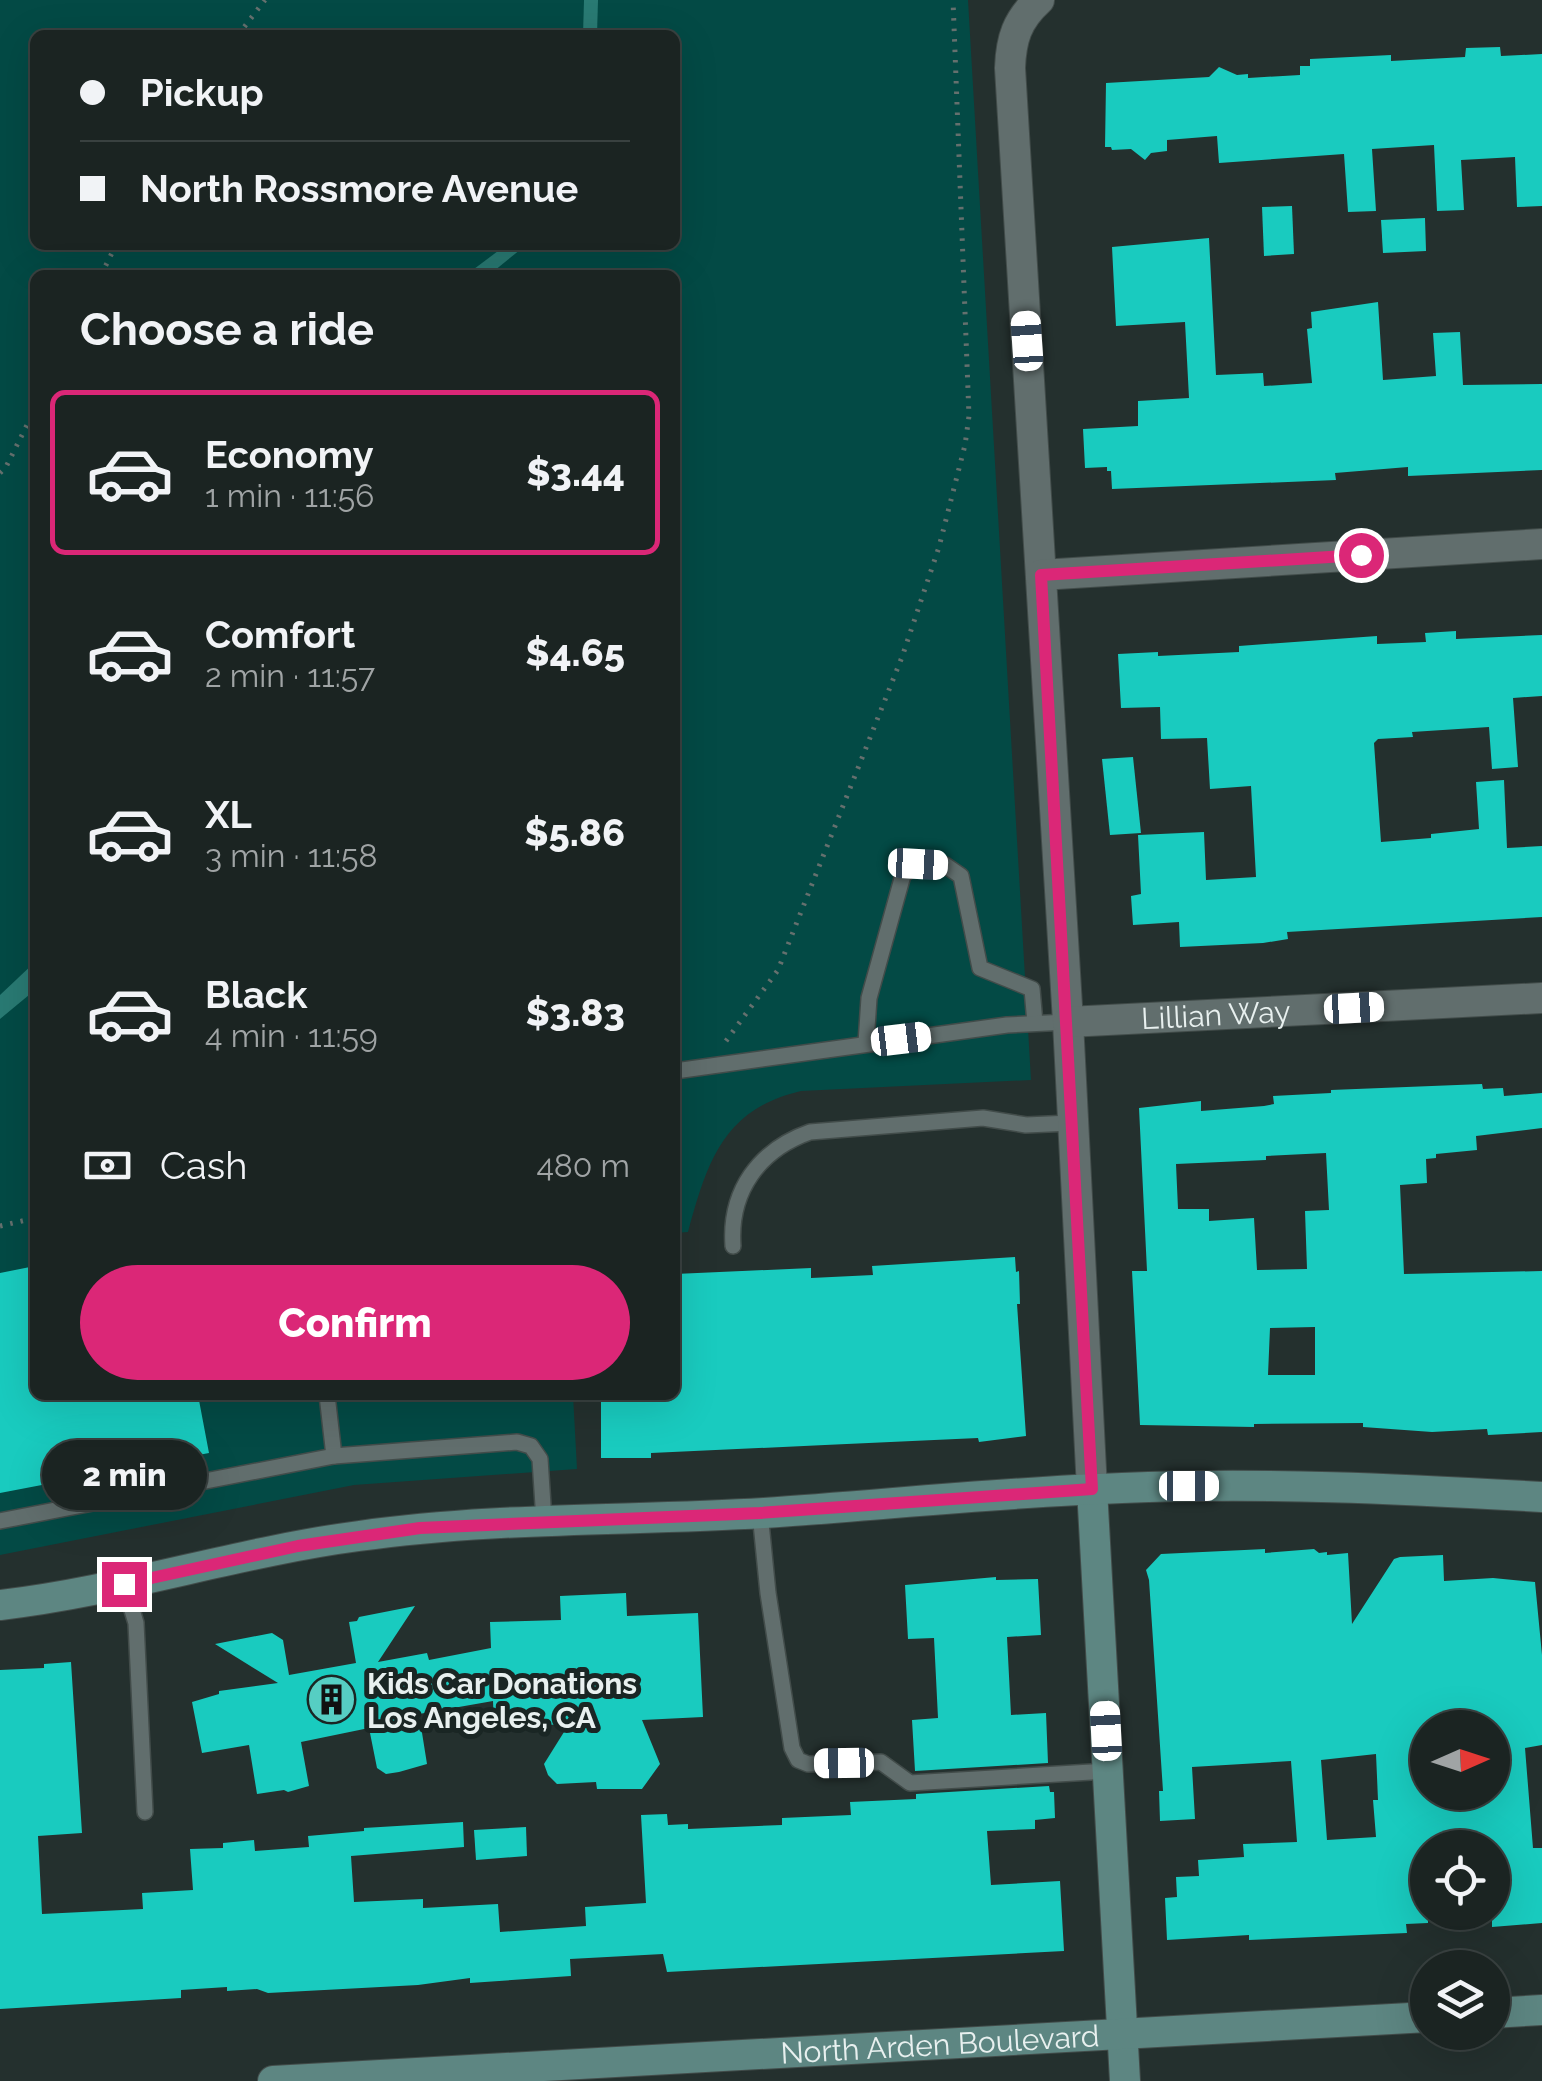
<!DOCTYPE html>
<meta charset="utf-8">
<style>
:root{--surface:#1b2422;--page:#28302f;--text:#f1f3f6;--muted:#a0a4a5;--line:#394140;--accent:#db2777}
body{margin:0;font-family:Raleway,sans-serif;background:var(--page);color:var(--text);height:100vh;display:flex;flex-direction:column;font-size:38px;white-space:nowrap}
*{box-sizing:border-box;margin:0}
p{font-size:32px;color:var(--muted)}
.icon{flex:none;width:55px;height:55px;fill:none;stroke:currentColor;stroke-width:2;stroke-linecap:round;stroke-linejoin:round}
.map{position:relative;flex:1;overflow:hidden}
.details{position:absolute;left:30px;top:270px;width:650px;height:1130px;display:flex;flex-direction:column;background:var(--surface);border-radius:15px;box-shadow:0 10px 40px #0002,0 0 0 2px var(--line)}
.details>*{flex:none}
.guide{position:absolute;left:30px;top:30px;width:650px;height:220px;border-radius:15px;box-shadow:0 10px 40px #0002,0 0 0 2px var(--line);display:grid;align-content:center;height:220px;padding:0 50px;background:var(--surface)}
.needle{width:65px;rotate:87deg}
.controls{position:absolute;left:1410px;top:1710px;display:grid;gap:20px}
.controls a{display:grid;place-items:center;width:100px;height:100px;border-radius:50%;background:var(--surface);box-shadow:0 10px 40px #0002,0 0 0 2px var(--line);font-size:50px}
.end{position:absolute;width:45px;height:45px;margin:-22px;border:12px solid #db2777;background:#fff;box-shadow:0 0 0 5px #fff}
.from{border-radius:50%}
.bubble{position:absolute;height:70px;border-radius:35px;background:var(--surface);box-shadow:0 10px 40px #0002,0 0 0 2px var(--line);font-size:32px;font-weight:800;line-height:70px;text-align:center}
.car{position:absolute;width:30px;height:60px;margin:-30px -15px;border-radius:12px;box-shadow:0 0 8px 2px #0007;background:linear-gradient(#fff 24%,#345 0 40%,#fff 0 76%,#345 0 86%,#fff 0)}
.guide b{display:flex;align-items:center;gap:35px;height:95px;font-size:38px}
.guide b+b{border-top:2px solid var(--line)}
.guide i{width:25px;height:25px;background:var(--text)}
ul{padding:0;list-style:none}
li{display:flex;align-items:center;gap:30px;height:165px;margin:0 20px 15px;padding:0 30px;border:5px solid transparent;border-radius:15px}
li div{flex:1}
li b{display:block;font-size:38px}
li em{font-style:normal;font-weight:800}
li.active{border-color:var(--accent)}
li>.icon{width:90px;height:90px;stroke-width:1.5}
h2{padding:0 50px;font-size:45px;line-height:120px}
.pay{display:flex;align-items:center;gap:25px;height:110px;padding:0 50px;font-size:38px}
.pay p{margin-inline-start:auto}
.action{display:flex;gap:20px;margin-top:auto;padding:20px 50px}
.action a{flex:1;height:115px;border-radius:60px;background:var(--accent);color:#fff;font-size:40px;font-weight:800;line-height:115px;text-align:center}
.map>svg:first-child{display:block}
.green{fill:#034a45;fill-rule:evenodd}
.water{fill:#297a73}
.building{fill:#19cbbf;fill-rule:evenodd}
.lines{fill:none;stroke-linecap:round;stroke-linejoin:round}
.lane-casing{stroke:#424c4a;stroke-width:18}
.street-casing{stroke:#424c4a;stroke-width:32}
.secondary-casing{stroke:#424c4a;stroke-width:32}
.path{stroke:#65706e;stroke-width:5;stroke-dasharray:2.5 8;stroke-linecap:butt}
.lane{stroke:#616e6d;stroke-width:15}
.street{stroke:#616e6d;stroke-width:30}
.secondary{stroke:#5d8682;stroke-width:30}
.route{stroke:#db2777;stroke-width:12}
.labels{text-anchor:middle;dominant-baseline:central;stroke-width:10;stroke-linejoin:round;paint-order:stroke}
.street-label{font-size:30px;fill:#e8f0ef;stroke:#1a2624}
.poi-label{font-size:30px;font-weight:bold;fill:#e8f0ef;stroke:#1a2624;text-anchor:start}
</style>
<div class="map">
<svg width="1542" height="2081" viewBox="0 0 1542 2081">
<rect width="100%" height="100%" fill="#24302e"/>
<path class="green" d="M0,0H968L1031,1080L801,1091C723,1109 707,1163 688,1232L675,1233V275H35V1395H573L577,1469L354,1485L0,1555ZM35,35H675V245H35Z"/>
<g class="water">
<path d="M584,0H598L597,35H583Z"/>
<path d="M506,245H526L489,275H466Z"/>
<path d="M35,962V990L0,1019V995Z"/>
</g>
<g class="building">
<path d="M1500,47L1501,56L1542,54V206L1517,207L1515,157L1461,160L1464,210L1437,211L1434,145L1372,149L1376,211L1348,212L1344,154L1219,163L1217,136L1167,140V151L1151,153L1145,160L1131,149L1112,150L1111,147H1105L1106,83L1209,77L1219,67L1237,75L1248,74V78L1300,75V66H1310V59L1391,55V61L1465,57L1466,48Z"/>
<path d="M1292,206L1294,254L1264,256L1262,207Z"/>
<path d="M1425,218L1426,251L1383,253L1381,220Z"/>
<path d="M1209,238L1216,375L1263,373L1264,386L1312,383L1307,329L1312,328L1311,312L1378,302L1383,380L1436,376L1433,333L1460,332L1463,385L1542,384V470L1408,476V467L1335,473L1336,480L1112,489L1111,471H1107V467L1085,468L1083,429L1138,426V401L1189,398L1185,322L1116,326L1112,247Z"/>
<path d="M1456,631V639L1542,635V696L1513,698L1518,767L1492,769L1489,727L1412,732L1413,737L1378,739L1374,743L1381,842L1431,838V834L1479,829L1476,782L1504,780L1507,848L1542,846V917L1287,932L1288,939L1263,943L1180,947L1179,922L1133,925L1131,896L1141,894L1138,835L1204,832L1206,880L1256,877L1251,786L1210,789L1207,738L1161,739L1160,707L1121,708L1118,654L1158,652V656L1239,652V646L1377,636V644L1426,642L1425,633Z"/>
<path d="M1133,757L1141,833L1110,835L1102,759Z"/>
<path d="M1482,1084L1483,1089L1503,1088L1504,1096L1542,1093V1128L1476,1136L1477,1150L1436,1154V1158L1426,1159L1427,1183L1400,1185L1404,1274L1542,1271V1432L1488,1435L1487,1429L1432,1432L1363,1427V1423L1254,1424V1427L1140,1425L1132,1271H1147L1139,1108L1201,1101V1111L1264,1106L1274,1104L1273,1096L1331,1093V1090ZM1326,1153L1329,1210L1305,1211L1307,1269L1257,1270L1254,1218L1209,1221V1209H1178L1176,1164L1266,1160V1156ZM1315,1327V1375H1268L1270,1328Z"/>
<path d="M1015,1257L1016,1272L1019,1271L1020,1304H1017L1026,1436L979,1442L978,1438L825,1445L651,1453V1458H601V1395H675V1274L811,1268V1278L873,1275L872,1266Z"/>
<path d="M35,1266V1395H198L209,1453L0,1493V1273Z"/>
<path d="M1265,1549V1553L1314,1549L1319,1553L1327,1552V1555L1348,1553L1352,1624L1394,1559L1400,1557L1443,1555L1444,1581L1493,1578L1535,1582L1542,1655V1745L1525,1748L1533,1848H1542V1923L1492,1927V1848H1428V1923L1406,1924L1407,1933L1249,1940V1935L1167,1940L1165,1898L1177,1897L1176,1877L1199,1876L1198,1860L1244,1857L1243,1844L1297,1842L1291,1761L1192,1767L1195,1819L1160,1821L1159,1791H1163L1149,1580L1146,1570L1161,1554ZM1428,1728H1492V1792L1428,1796ZM1376,1754L1378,1800H1373L1376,1837L1327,1840L1321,1760Z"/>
<path d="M996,1577V1580L1038,1579L1041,1635L1007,1637L1011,1715L1046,1713L1048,1763L915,1771L912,1720L938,1718L934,1638L908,1639L905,1585Z"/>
<path d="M626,1593L627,1616L698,1613L703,1717L642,1720L660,1764L642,1789H597L596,1782L557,1784L548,1775L544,1764L569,1724L494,1727L493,1701L419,1714L427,1764L399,1772L386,1774L377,1768L369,1728L301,1742L309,1786L288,1792L284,1790L257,1794L249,1745L202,1753L192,1702L219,1694V1691L278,1683L215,1644L272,1633L283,1640L289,1675L356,1663L349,1622L357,1621L359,1617L415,1606L378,1662L427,1653L429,1660L491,1648L490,1622L561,1620L560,1596Z"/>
<path d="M71,1662L82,1833L38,1836L42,1914L143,1909L142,1893L193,1890L190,1849L223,1848V1843L254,1840L255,1851L309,1847L308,1836L364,1831V1828L463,1822L464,1847L351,1856L354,1902L423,1899V1908L498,1904L500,1932L586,1926L585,1907L646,1903L641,1815L667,1814L668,1825L688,1824V1829L782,1825V1818L851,1815L850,1802L916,1799V1794L1049,1786L1050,1792H1054L1055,1818L1035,1820V1829L987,1831L991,1885L1060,1881L1064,1951L667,1972L663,1954L570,1959L571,1976L470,1983V1978L418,1985L268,1993L257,1989L227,1991V1987L181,1990V1998L0,2009V1670L44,1668V1664Z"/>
<path d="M526,1827L527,1856L476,1860L474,1830Z"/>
</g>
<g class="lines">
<defs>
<g id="lane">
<path d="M866,1043L869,998L903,875L918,864L945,865L961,876L980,968L1032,989L1035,1023"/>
<path d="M675,1071L1007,1025L1068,1022"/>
<path d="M733,1246C729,1191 759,1150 810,1132L983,1118L1026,1125L1071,1123"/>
<path d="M327,1395L334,1456"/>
<path d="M760,1513L768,1593L792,1748L798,1760L808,1764L881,1762L910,1783L1108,1771"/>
<path d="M0,1521L334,1456L517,1442L531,1446L540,1459L544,1521"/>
<path d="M124,1584L136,1623L145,1812"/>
</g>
<g id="street">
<path d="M1039,0C1017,20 1011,39 1010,68L1068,1022L1092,1489"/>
<path d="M1041,575L1542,544"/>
<path id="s1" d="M1068,1022L1542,998"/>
</g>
<g id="secondary">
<path d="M1092,1489L1125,2081"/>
<path d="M0,1605C121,1591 238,1552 359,1536C493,1517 629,1521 764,1513C883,1505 1002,1492 1122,1488C1262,1482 1402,1489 1542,1497"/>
<path d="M1492,2013L1542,2010"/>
<path id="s2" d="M273,2081L1428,2017"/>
</g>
</defs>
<use href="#lane" class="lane-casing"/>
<use href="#street" class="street-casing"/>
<use href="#secondary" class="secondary-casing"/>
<g class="path">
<path d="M238,35L265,0"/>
<path d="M101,275L116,245"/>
<path d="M0,473L6,467L35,409"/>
<path d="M726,1041L778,970L902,657L939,547L965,445L969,416L953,0"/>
<path d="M0,1226L35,1218"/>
</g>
<use href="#lane" class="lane"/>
<use href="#street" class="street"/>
<use href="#secondary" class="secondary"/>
</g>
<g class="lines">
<path class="route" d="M124,1584L298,1546L420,1528L760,1513L1092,1489L1041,575L1361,555"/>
</g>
<defs>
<symbol id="building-disc" viewBox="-11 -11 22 22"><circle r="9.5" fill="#56cec3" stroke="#1a2624"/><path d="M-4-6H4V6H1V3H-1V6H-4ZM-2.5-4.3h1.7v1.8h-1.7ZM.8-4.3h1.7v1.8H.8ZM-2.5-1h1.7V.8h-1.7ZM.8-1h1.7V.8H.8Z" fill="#111"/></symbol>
</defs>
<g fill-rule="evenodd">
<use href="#building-disc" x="304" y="1672" width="55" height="55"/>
</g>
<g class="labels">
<g class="street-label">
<text stroke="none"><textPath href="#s1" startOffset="148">Lillian Way</textPath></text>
<text stroke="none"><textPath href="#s2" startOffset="668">North Arden Boulevard</textPath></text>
</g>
<g class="poi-label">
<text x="367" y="1683">Kids Car Donations<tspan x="367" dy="34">Los Angeles, CA</tspan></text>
</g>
</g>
</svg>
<div class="controls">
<a><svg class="needle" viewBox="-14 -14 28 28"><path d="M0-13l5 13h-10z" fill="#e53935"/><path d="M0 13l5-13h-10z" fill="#a0a4a5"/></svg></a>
<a><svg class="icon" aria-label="locate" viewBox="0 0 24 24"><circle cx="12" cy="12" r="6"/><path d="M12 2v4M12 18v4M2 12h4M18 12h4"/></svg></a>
<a><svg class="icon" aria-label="layers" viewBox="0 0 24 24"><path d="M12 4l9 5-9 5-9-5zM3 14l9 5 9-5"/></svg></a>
</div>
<i class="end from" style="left:1361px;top:555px"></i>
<i class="end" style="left:124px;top:1584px"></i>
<div class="bubble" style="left:42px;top:1440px;width:165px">2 min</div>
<i class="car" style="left:1027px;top:341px;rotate:356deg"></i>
<i class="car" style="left:918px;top:864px;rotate:93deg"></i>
<i class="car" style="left:1354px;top:1008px;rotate:87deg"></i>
<i class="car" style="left:901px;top:1039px;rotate:83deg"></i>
<i class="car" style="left:1189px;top:1486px;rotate:90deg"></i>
<i class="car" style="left:1106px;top:1731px;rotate:357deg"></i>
<i class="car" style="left:844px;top:1763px;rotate:269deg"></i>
<div class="guide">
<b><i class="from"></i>Pickup</b>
<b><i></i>North Rossmore Avenue</b>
</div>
<section class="details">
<h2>Choose a ride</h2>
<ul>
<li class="active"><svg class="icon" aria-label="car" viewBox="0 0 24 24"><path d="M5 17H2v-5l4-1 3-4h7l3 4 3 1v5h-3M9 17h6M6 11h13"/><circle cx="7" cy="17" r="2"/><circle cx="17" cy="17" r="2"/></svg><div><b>Economy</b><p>1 min · 11:56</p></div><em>$3.44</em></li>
<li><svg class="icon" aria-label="car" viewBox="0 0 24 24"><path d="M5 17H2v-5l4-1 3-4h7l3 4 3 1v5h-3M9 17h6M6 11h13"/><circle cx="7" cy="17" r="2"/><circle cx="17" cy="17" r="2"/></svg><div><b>Comfort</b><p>2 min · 11:57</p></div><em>$4.65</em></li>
<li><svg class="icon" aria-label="car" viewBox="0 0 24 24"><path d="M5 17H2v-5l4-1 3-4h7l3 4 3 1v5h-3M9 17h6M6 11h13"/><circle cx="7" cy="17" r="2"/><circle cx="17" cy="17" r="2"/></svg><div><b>XL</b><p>3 min · 11:58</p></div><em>$5.86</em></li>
<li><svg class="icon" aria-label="car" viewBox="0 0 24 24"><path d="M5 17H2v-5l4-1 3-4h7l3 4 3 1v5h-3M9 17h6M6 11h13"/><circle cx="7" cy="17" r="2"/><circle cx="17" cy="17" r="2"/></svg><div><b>Black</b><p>4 min · 11:59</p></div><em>$3.83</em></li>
</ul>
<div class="pay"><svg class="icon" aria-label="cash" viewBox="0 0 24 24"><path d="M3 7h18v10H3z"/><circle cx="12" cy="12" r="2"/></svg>Cash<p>480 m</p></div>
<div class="action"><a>Confirm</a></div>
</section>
</div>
